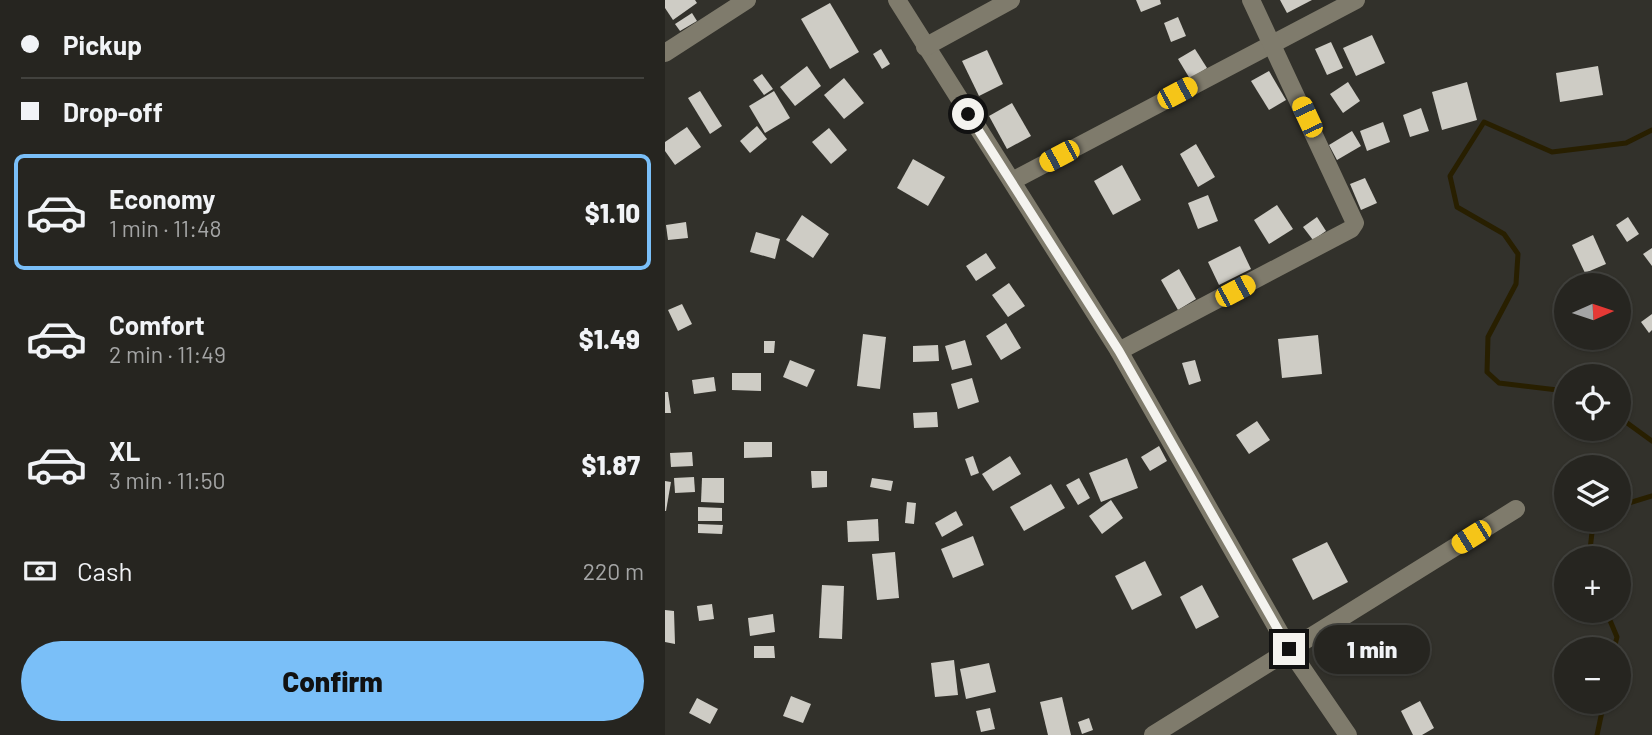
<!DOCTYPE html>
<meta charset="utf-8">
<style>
:root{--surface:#262520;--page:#2e2d29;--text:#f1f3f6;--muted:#a4a5a5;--line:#42423e;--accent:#7abff8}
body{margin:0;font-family:Barlow,sans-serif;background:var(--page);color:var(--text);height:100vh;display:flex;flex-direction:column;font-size:26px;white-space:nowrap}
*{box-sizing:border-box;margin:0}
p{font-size:23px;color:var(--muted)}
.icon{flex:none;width:38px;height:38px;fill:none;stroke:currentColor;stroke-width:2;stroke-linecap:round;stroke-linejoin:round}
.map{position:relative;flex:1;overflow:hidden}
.sheet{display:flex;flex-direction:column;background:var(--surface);width:665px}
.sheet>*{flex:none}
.guide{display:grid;align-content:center;height:154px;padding:0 21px;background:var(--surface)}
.needle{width:46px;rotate:87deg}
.tools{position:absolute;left:889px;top:273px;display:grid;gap:14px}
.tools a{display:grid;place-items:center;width:77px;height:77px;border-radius:50%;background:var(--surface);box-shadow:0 2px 5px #0004,0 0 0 2px var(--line);font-size:35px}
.end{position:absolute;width:32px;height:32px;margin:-16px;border:9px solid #f4f3ef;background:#111;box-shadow:0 0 0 4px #111}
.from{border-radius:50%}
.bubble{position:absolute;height:49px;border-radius:24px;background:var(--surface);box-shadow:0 2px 5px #0004,0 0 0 2px var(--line);font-size:23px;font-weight:800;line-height:49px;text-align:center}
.car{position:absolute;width:21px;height:42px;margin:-21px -10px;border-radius:9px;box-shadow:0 0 5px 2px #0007;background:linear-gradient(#f5c518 24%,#345 0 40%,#f5c518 0 76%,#345 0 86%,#f5c518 0)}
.guide b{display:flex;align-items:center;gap:24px;height:66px;font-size:26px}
.guide b+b{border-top:2px solid var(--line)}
.guide i{width:18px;height:18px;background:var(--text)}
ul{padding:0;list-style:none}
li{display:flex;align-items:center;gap:21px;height:116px;margin:0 14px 10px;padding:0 7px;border:4px solid transparent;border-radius:10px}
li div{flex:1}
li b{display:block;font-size:26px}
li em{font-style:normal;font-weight:800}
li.selected{border-color:var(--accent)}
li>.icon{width:63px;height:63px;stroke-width:1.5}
.pay{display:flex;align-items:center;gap:18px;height:77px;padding:0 21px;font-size:26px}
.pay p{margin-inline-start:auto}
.primary-button{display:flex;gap:14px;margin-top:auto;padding:14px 21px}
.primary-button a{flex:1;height:80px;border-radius:42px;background:var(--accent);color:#111;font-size:28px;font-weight:800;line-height:80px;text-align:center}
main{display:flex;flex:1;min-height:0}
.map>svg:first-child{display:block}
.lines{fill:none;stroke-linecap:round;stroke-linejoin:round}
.stream{stroke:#281f00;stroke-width:5}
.building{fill:#ceccc5}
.minor{stroke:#7f7b6c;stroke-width:18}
.route{stroke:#f4f3ef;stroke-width:9}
</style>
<main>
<section class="sheet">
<div class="guide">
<b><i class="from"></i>Pickup</b>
<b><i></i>Drop-off</b>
</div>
<ul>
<li class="selected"><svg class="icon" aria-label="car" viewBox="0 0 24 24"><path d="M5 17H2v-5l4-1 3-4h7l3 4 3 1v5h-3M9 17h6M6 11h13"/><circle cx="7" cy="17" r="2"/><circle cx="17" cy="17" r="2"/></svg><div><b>Economy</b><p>1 min · 11:48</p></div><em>$1.10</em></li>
<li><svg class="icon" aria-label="car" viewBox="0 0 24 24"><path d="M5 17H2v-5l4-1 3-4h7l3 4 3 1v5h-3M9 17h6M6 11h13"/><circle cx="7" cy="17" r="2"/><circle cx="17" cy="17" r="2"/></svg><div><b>Comfort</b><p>2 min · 11:49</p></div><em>$1.49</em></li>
<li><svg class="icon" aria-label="car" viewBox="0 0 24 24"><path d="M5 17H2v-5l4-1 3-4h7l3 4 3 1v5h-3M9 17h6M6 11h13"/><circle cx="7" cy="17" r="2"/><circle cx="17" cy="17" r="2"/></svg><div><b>XL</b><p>3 min · 11:50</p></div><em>$1.87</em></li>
</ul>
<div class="pay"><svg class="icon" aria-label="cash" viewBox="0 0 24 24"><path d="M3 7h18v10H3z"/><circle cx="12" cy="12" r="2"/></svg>Cash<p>220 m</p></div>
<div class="primary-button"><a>Confirm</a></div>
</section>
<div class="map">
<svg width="987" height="735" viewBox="0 0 987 735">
<rect width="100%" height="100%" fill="#32312b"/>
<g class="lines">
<g class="stream">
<path d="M901,391L834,383L822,372L823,337L851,284L853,254L839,234L792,207L785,176L819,122L887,152L961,143L987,130"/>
<path d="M954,417L987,441"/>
<path d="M954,506L987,496"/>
<path d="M924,558L928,524L932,520"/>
<path d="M941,611L952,637L949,649"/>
<path d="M932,735L939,702"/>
</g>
</g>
<g class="building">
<path d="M0,0H30L32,3L8,20L0,8Z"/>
<path d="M471,0H495L496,4L476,12Z"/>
<path d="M615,0H647L622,13Z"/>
<path d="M165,3L194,52L165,69L136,19Z"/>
<path d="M27,13L32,21L15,31L10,24Z"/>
<path d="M513,17L521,36L506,42L499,23Z"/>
<path d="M707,35L720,63L691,76L678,48Z"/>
<path d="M666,42L678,68L662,75L650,49Z"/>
<path d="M216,49L225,64L217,69L208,54Z"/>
<path d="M530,49L542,68L525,79L513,59Z"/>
<path d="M322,50L338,84L314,96L297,61Z"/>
<path d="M142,66L156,86L130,106L115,87Z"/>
<path d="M933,66L938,95L895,102L891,73Z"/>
<path d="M604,71L621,100L604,110L586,81Z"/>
<path d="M97,74L108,89L99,95L88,80Z"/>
<path d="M179,78L199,103L179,119L159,95Z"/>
<path d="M683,82L695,101L678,113L665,94Z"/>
<path d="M802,82L812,120L777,130L767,92Z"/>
<path d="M35,91L57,126L45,134L23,98Z"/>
<path d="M109,91L125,118L100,133L84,106Z"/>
<path d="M347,103L366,136L342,149L324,116Z"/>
<path d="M756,108L764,131L745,137L738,115Z"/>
<path d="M718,122L725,142L702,151L695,131Z"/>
<path d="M92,126L102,139L85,153L75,141Z"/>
<path d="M22,127L36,147L10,165L0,151V142Z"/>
<path d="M164,128L182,150L166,164L147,142Z"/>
<path d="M687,131L696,146L672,160L664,145Z"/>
<path d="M531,144L550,177L533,187L515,154Z"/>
<path d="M248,159L280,177L263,206L232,188Z"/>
<path d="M457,165L476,200L448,215L429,181Z"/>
<path d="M700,178L712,203L696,210L685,184Z"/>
<path d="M543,195L553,221L533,229L523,203Z"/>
<path d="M612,205L628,229L604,244L589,220Z"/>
<path d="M137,215L164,234L148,258L121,240Z"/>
<path d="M652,217L661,231L648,240L638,227Z"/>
<path d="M963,217L974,234L962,242L951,225Z"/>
<path d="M21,222L23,238L3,240L1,225Z"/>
<path d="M91,232L115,239L110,259L85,252Z"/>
<path d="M928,235L941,264L920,273L907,245Z"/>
<path d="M575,246L586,269L554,285L543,262Z"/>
<path d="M987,248V266L978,254Z"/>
<path d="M321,253L331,268L311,281L301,266Z"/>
<path d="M514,269L531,299L513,310L496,280Z"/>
<path d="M344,283L360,306L343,317L327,295Z"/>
<path d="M17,304L27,324L13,331L3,310Z"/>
<path d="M987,314V330L984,333L976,322Z"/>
<path d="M341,323L356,348L336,360L321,336Z"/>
<path d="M198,334L221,337L215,389L192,386Z"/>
<path d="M653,335L657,374L617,378L613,339Z"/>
<path d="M300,340L307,365L287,370L280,346Z"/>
<path d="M99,341H110L109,353H99Z"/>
<path d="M273,345L274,361L248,362V346Z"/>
<path d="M125,360L150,370L142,387L118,377Z"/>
<path d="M530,360L536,381L524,385L517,363Z"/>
<path d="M67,373H96V391L67,390Z"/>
<path d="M49,377L51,391L29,394L27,380Z"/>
<path d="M307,378L314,402L293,409L286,384Z"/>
<path d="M0,392H3L6,413H0Z"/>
<path d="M272,412L273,427L249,428L248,413Z"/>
<path d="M592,421L605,440L584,454L571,435Z"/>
<path d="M79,442H107V457L79,458Z"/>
<path d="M494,446L502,461L485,471L476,457Z"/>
<path d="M27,452L28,466L6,467L5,453Z"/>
<path d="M308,456L314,473L306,476L300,459Z"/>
<path d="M345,456L356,474L328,491L317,474Z"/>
<path d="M462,458L473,488L436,502L424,473Z"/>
<path d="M146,471H162V487L147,488Z"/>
<path d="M29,477L30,492L10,493L9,478Z"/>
<path d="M37,478H59V503L36,502Z"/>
<path d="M207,478L228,481L226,491L205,487Z"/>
<path d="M414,478L425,498L413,505L401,485Z"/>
<path d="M0,481L6,482L1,511H0Z"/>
<path d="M386,484L400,508L359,531L345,507Z"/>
<path d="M446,500L458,518L437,534L424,516Z"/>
<path d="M242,502L251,503L249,524L240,523Z"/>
<path d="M33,507L57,508V521H33Z"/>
<path d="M291,511L298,525L277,537L270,523Z"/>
<path d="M213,519L214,541L183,542L182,521Z"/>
<path d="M33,524L58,525L57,534L33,533Z"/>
<path d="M308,536L319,565L288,578L276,549Z"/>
<path d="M662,542L683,582L648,600L627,559Z"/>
<path d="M230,552L234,598L212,600L207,554Z"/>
<path d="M480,561L497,595L467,610L450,576Z"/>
<path d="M157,585L179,586L177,639L154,638Z"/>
<path d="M537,585L554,617L531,629L515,597Z"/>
<path d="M47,604L49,619L34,621L32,606Z"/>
<path d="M0,610L9,611L10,644L0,642Z"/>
<path d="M108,614L110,632L85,636L83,618Z"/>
<path d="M89,646H109L110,658H89Z"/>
<path d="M289,660L293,695L270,697L266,663Z"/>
<path d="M324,663L331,692L301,699L295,669Z"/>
<path d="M126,696L146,704L138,723L118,716Z"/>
<path d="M397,697L406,735H383L375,702Z"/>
<path d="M32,698L53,709L45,724L24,713Z"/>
<path d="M755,701L769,728L757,735H748L736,711Z"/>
<path d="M325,708L330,729L316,732L311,711Z"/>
<path d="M424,718L428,730L417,734L413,722Z"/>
</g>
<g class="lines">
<g class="minor">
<path d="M232,0L454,351L624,649L683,735"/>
<path d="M260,47L346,0"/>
<path d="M0,53L82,0"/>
<path d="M347,181L691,0"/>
<path d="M454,351L686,229L690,223L586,0"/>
<path d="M488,735L851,509"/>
</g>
</g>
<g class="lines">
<path class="route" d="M303,114L454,351L624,649"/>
</g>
</svg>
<div class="tools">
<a><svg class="needle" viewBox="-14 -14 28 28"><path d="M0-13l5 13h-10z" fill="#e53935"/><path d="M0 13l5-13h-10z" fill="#a4a5a5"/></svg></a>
<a><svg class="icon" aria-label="locate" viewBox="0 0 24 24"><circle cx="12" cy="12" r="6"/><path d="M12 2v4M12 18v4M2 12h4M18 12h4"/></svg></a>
<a><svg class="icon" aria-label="layers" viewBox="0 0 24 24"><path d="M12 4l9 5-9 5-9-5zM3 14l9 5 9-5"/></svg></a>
<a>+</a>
<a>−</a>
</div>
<i class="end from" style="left:303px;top:114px"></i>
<i class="end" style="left:624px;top:649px"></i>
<div class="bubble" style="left:649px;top:625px;width:116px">1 min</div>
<i class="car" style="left:512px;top:93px;rotate:62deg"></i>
<i class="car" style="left:642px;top:117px;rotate:335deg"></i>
<i class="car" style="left:394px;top:156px;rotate:242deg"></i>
<i class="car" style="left:570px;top:291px;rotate:62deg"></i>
<i class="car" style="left:806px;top:537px;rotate:238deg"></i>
</div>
</main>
